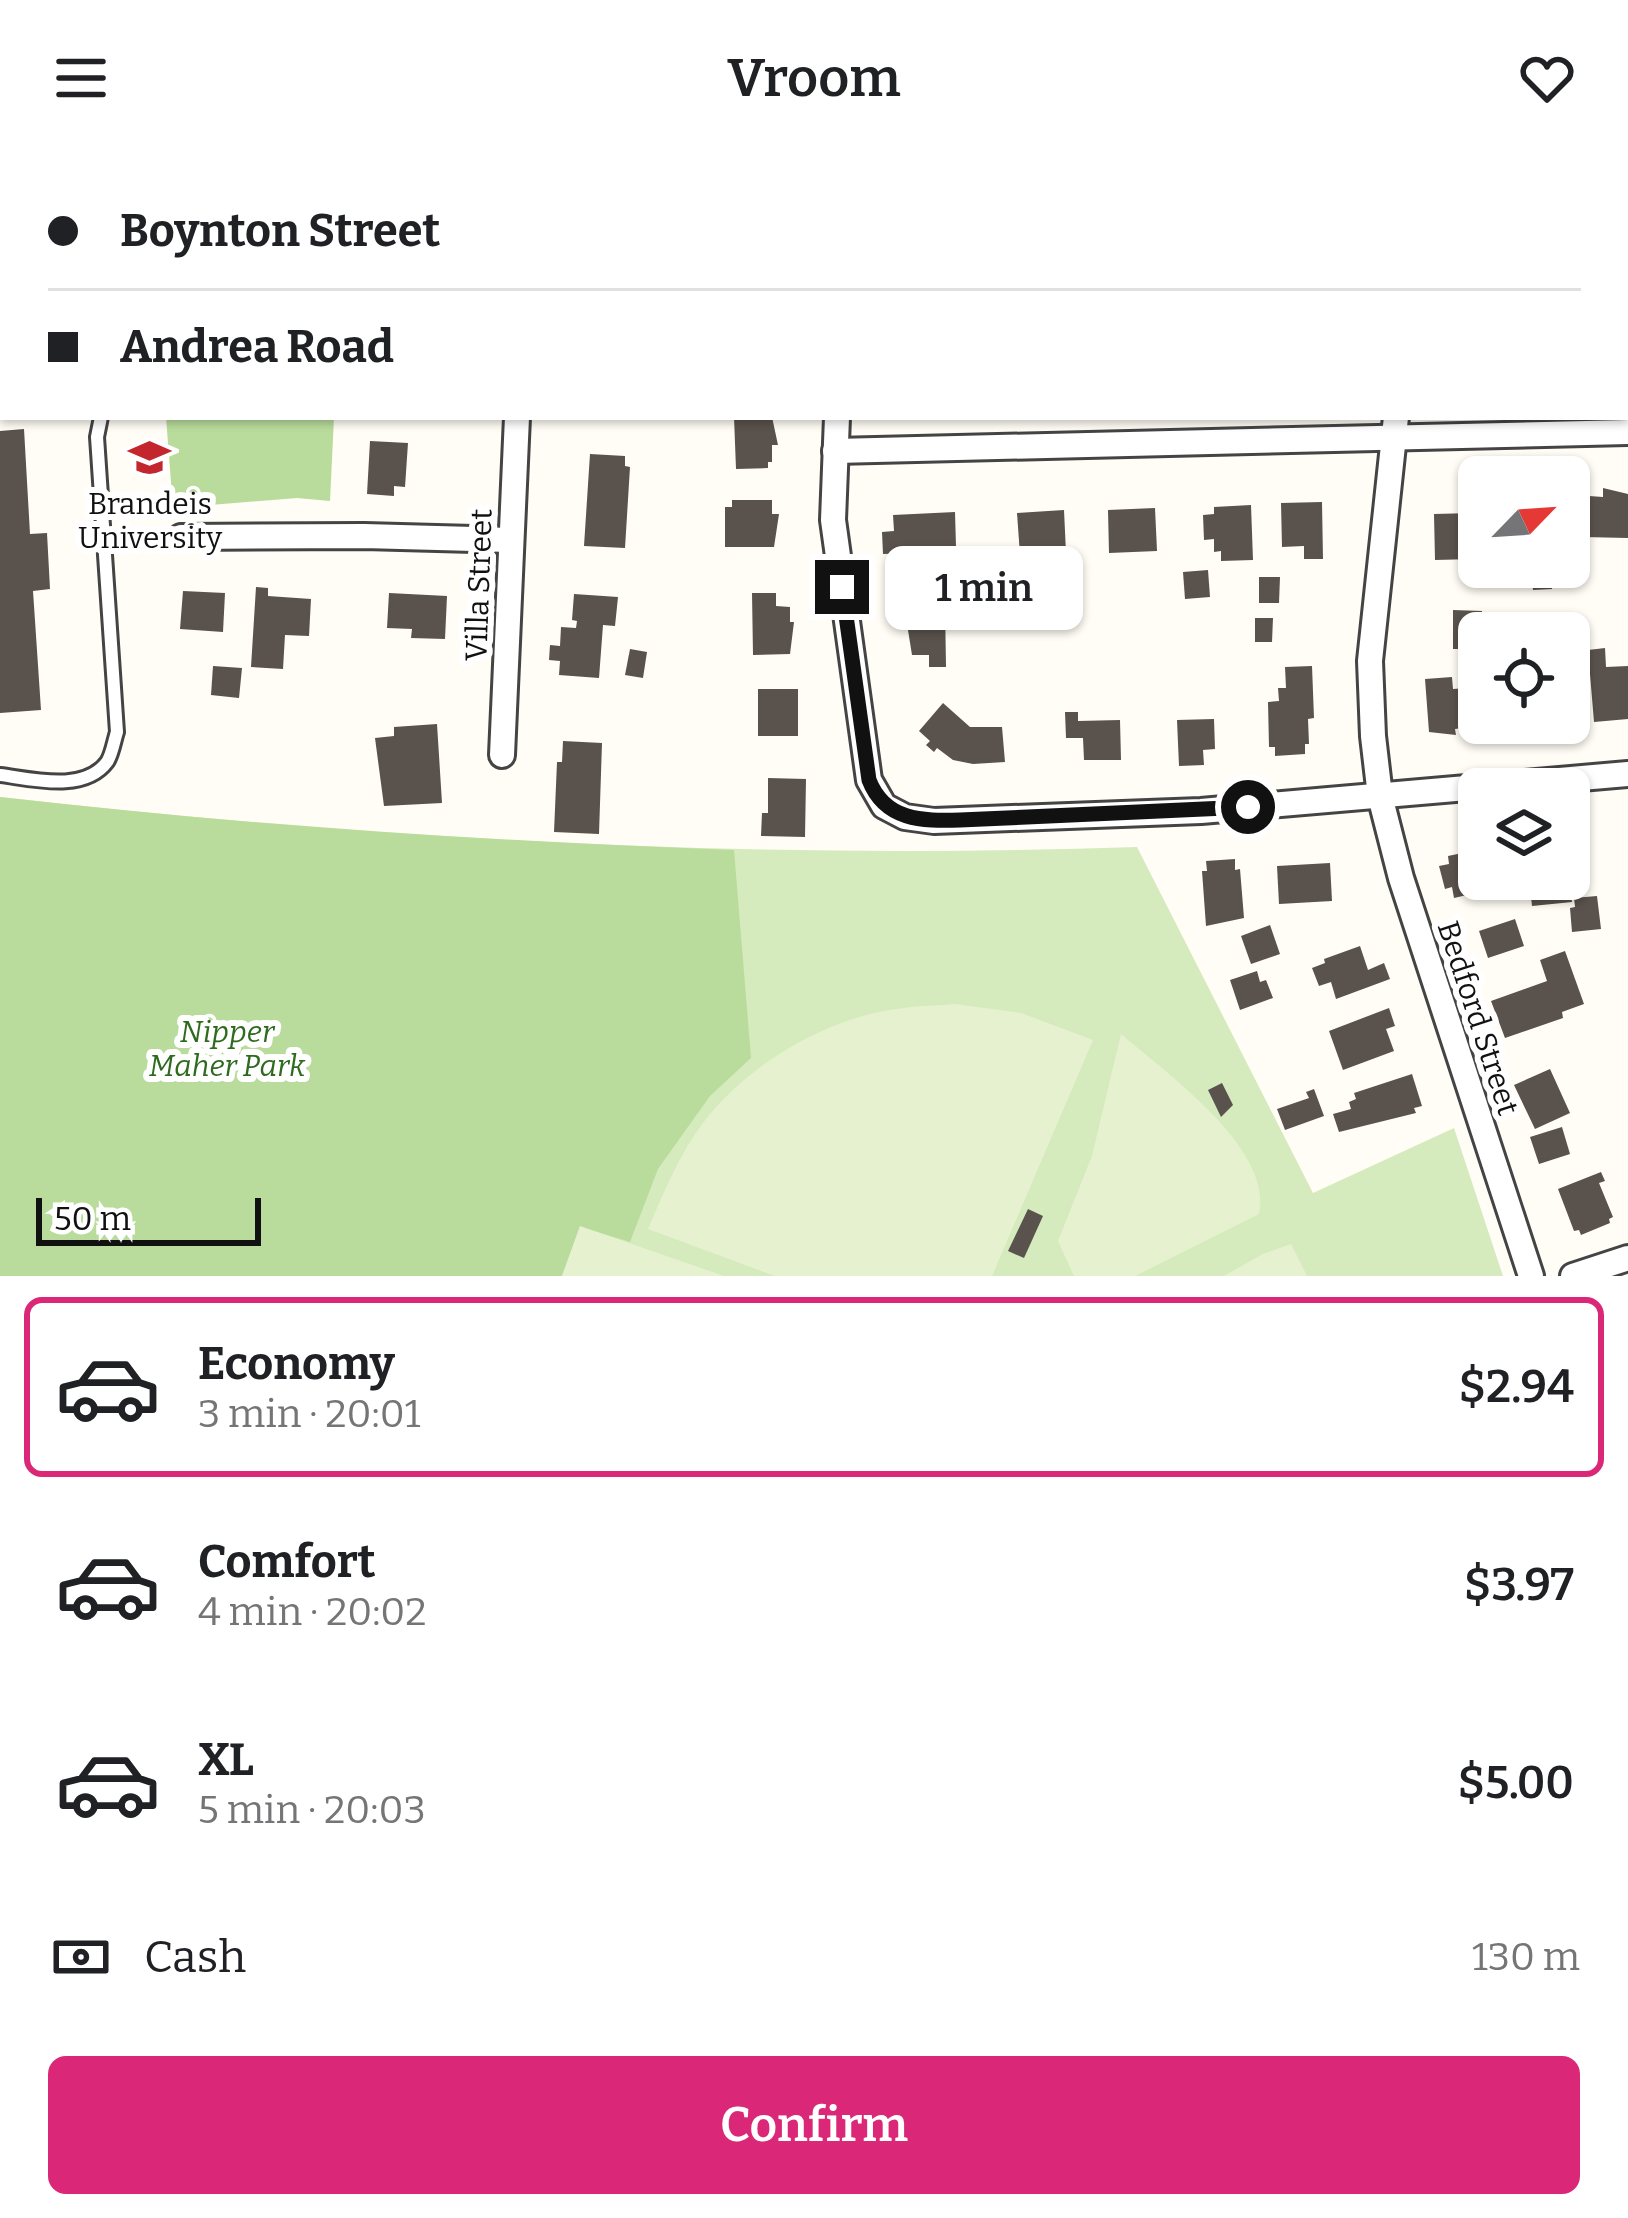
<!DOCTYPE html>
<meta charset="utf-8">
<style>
:root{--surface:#fff;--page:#f6f6f6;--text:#202124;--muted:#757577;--line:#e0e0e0;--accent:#db2777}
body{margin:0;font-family:Bitter,serif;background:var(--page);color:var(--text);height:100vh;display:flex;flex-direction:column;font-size:45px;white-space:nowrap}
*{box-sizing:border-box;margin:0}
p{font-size:39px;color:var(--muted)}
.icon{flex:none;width:66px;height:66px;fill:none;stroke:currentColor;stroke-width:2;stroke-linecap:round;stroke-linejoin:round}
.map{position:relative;height:1120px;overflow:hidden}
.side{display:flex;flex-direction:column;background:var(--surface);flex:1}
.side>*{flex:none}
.banner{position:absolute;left:0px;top:0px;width:1629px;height:264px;box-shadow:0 3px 9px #0004;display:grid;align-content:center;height:264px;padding:0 48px;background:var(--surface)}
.needle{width:78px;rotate:65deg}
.fabs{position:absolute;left:1458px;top:300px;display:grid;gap:24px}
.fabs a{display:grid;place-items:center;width:132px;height:132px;border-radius:18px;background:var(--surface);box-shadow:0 3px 9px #0004;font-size:60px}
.scale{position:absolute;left:36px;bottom:30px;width:225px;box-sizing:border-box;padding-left:12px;border:6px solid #111;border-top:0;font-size:33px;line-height:42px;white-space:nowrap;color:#111;-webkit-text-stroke:9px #fff;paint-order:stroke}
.end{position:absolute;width:54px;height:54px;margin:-27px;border:15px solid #111;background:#fff;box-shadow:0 0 0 6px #fff}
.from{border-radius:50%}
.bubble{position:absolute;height:84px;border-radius:18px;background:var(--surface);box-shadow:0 3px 9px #0004;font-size:39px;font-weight:600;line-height:84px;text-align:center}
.banner b{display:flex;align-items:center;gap:42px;height:114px;font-size:45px}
.banner b+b{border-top:3px solid var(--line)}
.banner i{width:30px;height:30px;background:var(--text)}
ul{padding:21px 0 0;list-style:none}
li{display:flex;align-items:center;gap:36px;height:180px;margin:0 24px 18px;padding:0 24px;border:6px solid transparent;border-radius:18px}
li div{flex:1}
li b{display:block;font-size:45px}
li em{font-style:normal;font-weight:600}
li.active{border-color:var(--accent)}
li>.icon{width:108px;height:108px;stroke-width:1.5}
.pay{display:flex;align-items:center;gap:30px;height:132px;padding:0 48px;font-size:45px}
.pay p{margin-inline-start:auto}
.primary-button{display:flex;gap:24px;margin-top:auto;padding:24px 48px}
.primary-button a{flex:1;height:138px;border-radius:18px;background:var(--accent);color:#fff;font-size:48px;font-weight:600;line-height:138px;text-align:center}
header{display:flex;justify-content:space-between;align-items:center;height:156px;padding:0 48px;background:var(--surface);font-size:54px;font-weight:600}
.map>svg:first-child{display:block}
.green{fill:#d5ebbd}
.forest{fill:#b9dc9c}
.pitch{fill:#e6f2cf}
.building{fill:#5a524d}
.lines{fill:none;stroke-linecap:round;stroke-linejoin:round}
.service-casing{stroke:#444;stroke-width:18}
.minor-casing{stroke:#444;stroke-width:30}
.service{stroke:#fff;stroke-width:12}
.minor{stroke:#fff;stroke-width:24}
.route{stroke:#111;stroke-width:15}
.labels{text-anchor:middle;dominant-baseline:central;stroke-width:12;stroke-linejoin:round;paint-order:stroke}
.poi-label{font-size:30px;fill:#111;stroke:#fff}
.street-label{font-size:30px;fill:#111;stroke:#fff}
.park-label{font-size:30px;font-style:italic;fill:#2f6b1f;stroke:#fff}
</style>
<header><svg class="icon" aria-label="menu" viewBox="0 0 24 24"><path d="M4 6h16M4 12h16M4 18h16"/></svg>Vroom<svg class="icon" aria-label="heart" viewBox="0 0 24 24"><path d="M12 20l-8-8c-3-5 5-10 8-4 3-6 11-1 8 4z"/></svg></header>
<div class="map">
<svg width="1628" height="1120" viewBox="0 0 1628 1120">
<rect width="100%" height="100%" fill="#fffdf5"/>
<path class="green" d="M0,641C378,684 757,704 1137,691L1313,1037L1454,972L1503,1120H0Z"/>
<g class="forest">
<path d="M166,261H334L330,345L297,342L173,352Z"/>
<path d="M0,641C244,669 488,685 734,694L751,902L710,940L658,1013L630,1086L580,1071L562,1120H0Z"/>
</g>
<g class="pitch">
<path d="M955,848L1021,857L1093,884L992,1120H775L648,1073C664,1036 679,999 703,967C745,911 821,865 890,854C911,850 934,850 955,848Z"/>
<path d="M1121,878C1166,917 1274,993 1259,1058L1135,1120H1074L1058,1085L1092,1000Z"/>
<path d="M580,1070L724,1120H562Z"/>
<path d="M1291,1088L1307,1120H1224L1263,1098Z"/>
</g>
<g class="building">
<path d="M734,261H772L778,289H772V306H768V312L736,313Z"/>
<path d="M24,273L30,378L47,377L50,433L33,435L41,554L0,557V275Z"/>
<path d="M370,285L408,287L405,331L394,330V340L367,338Z"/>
<path d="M590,298L625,300V310L630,311L625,392L584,390Z"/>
<path d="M1603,332L1628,338V382L1583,381V373H1574L1575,339L1603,341Z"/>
<path d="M732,344H772V358H779L774,391H725V351H732Z"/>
<path d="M1322,346L1323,403H1304V390L1282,391L1281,347Z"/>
<path d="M1251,349L1253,404L1221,405V395L1214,396V383L1204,384L1203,359L1214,358V351Z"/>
<path d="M1155,352L1157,395L1109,397L1108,354Z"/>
<path d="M1064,354L1066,397L1020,399L1017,357Z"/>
<path d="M955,356L956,391H939V396L883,398L882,376L894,375L893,359Z"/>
<path d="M1473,357L1475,403L1435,404L1434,358Z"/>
<path d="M1551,412L1552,433L1533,434L1532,413Z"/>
<path d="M1208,414L1210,441L1185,443L1183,416Z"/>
<path d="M1259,421H1280L1279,447H1259Z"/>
<path d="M256,431L268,432V440L311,443L309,480L285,479L283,513L251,511Z"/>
<path d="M183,435L225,437L223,476L180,473Z"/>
<path d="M389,437L447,440L445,483L411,482L412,473L387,472Z"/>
<path d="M752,437H776V450L790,451V466H794L790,498L753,499Z"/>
<path d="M574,438L618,441L615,470L603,469L599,522L559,519L560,505L549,504L550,489L560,490L561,471L576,472L577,465L572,464Z"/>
<path d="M912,450H945L946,511H929V499H912L907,468L912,467Z"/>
<path d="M1453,454L1482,455V463H1488V477H1479V493H1453Z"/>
<path d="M1255,462H1273L1272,486H1255Z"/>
<path d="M1605,492L1606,511L1628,510V563L1594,566L1588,494Z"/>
<path d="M630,493L647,496L643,522L625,519Z"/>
<path d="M213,510L242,512L239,542L211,539Z"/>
<path d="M1312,510L1314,562L1308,563L1309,588H1305V598L1275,600V591H1269L1268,546L1279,545L1278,532H1286L1285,511Z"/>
<path d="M1452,521L1453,533L1467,532L1470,571L1455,573L1456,579L1429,576L1425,523Z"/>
<rect x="758" y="533" width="40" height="47"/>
<path d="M943,547L970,571H1002L1005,606L973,608L953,604L937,592L934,596L926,589L930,585L919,575Z"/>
<path d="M1065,556H1078V565L1120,564L1121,604H1084L1083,582H1066Z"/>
<path d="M1214,563L1215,593L1203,594L1204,609L1179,610L1177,564Z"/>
<path d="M437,568L442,647L384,650L375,582L394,580V571Z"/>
<path d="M563,585L602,587L599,678L554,676L557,606H562Z"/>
<path d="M768,622L806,623L805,681L761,680L762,657H768Z"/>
<path d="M1479,686V723H1495L1497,732L1454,742L1452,731L1445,733L1439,710L1449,708L1448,700L1472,695L1470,688Z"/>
<path d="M1235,703V714L1240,713L1244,762L1206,770L1202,715H1207L1206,705Z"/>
<path d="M1330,707L1332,745L1279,748L1277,710Z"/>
<path d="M1529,723H1569L1572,746L1532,750Z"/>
<path d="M1597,740L1601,773L1572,776L1570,752L1575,751L1574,742Z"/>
<path d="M1515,763L1524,790L1488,802L1479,775Z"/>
<path d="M1270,769L1280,798L1251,808L1241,780Z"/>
<path d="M1360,790L1368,814L1384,807L1390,823L1336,843L1331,826L1319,830L1312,812L1325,807L1324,803Z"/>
<path d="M1565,795L1584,848L1562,856L1563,862L1505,882L1491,845L1547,825L1540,804Z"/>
<path d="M1257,815L1260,826L1266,824L1273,842L1240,854L1230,824Z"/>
<path d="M1389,852L1395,870L1386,873L1394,895L1343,914L1329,875Z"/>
<path d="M1550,913L1570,957L1535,973L1514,929Z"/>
<path d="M1412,918L1422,950L1414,952L1416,957L1339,976L1333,958L1351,953L1349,946L1356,943L1354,937Z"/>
<path d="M1222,927L1233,949L1221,961L1208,934Z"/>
<path d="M1314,933L1324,960L1285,974L1277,953L1309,942L1306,936Z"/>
<path d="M1562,971L1570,998L1539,1008L1530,981Z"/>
<path d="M1601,1016L1605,1025L1599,1027L1613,1061L1609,1063L1610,1067L1581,1079L1579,1074L1574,1075L1558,1033Z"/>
<path d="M1028,1053L1043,1060L1024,1102L1008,1095Z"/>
</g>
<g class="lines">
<defs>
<g id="service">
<path d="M109,0L110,3"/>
<path d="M0,619C32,623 84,637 107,606C112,599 114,585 117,576L97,281L101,261"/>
</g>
<g id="minor">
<path d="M533,3V0"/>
<path d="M849,3V0"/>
<path d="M1423,3L1424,0"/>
<path d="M837,261L833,364L869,624L884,650L905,661L934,665L1201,655L1628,618"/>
<path d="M1396,261L1370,505L1373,580L1380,640L1401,722L1531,1120"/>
<path d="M835,295L1628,276"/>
<path d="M181,381L364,380L511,384"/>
<path d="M502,599L517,261"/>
<path d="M1573,1120L1628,1102"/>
</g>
</defs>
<use href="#service" class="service-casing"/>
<use href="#minor" class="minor-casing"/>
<use href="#service" class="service"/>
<use href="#minor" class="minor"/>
</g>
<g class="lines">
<path class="route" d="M842,431L869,624C885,665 922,665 960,664L1248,651"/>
</g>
<defs>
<symbol id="university-bare" viewBox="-9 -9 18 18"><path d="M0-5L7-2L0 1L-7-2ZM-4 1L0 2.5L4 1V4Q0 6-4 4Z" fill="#c4262e" stroke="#fff" stroke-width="2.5" paint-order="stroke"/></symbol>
</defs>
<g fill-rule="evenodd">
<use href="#university-bare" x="120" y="272" width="59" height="59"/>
</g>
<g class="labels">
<g class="poi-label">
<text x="150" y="348">Brandeis<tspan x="150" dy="34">University</tspan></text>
</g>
<g class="street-label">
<text transform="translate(479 429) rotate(-88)">Villa Street</text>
<text transform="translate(1478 862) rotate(72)">Bedford Street</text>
</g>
<g class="park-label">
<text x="227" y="876">Nipper<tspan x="227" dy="34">Maher Park</tspan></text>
</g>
</g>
</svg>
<div class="fabs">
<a><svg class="needle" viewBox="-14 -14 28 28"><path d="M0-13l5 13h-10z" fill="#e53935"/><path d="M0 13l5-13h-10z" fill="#757577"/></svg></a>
<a><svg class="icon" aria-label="locate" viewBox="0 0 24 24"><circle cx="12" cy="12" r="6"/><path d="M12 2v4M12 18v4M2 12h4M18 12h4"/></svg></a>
<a><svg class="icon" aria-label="layers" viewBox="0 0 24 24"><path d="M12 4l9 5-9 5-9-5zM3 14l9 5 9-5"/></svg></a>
</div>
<div class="scale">50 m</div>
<i class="end from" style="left:1248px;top:651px"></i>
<i class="end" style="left:842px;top:431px"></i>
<div class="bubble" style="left:885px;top:390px;width:198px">1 min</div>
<div class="banner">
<b><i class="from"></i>Boynton Street</b>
<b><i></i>Andrea Road</b>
</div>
</div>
<section class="side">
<ul>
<li class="active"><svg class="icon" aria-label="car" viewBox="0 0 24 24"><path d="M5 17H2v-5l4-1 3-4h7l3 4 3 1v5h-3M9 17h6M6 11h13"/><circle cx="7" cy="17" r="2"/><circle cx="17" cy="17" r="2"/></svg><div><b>Economy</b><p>3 min · 20:01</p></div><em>$2.94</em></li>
<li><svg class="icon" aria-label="car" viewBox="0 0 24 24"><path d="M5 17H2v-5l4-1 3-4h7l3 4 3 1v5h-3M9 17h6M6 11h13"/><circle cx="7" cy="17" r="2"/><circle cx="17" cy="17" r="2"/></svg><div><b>Comfort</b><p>4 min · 20:02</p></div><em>$3.97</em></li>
<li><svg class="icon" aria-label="car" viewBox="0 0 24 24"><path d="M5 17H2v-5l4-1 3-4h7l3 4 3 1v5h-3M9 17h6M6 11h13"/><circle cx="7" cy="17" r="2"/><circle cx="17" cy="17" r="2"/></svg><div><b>XL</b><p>5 min · 20:03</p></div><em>$5.00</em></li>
</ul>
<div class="pay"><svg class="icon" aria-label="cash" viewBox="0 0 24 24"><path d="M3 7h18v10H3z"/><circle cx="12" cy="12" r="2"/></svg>Cash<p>130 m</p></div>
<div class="primary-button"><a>Confirm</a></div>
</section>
